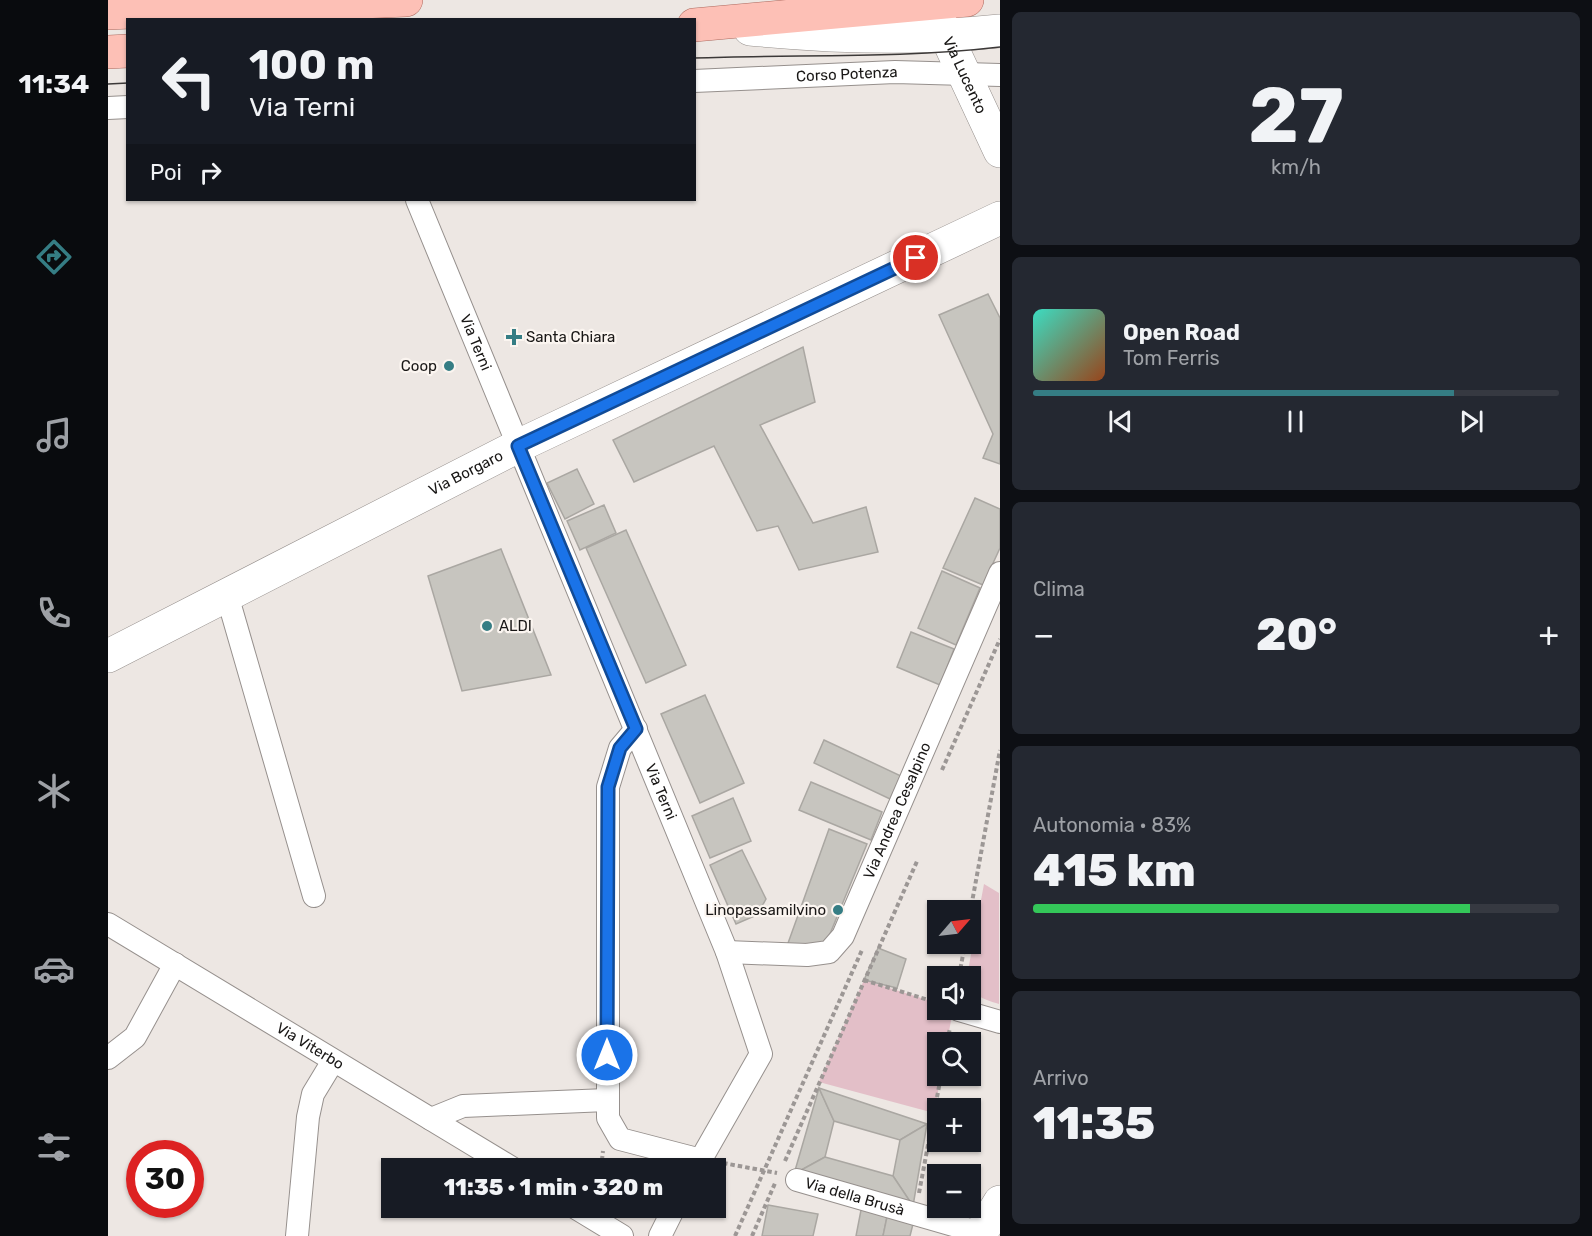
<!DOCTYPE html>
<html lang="it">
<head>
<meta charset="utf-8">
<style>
  body { margin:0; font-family:Rubik,sans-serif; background:#242831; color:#f1f3f6; height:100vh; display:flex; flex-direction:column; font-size:22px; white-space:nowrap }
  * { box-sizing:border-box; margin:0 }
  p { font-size:20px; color:#9ea1a6 }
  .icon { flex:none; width:33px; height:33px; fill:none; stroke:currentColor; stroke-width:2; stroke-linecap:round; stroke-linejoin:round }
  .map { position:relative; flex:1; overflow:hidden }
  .panel { display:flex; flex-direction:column; gap:12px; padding:12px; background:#0d0f14; width:592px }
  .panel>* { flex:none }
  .top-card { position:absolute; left:18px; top:18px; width:570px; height:183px; border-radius:0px; box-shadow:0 2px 4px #0004; background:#171b24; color:#f1f3f6; overflow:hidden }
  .needle { width:39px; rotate:62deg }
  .fabs { position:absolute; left:819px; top:900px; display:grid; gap:12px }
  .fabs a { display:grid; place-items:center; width:54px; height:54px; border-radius:0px; background:#171b24; box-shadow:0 2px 4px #0004; font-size:30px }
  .speed { position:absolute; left:18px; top:1140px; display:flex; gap:12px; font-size:30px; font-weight:700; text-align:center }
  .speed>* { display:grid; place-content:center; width:78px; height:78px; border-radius:50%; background:#171b24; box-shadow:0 2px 4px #0004; line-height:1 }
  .speed .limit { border:9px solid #d22; background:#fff; color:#111 }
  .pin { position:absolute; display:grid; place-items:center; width:51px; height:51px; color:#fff; margin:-26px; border:3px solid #fff; border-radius:50%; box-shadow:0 2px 6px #0007 }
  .me { position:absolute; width:66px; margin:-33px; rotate:0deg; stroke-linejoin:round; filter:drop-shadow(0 0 4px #0008) }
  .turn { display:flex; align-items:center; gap:21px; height:126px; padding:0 24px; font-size:27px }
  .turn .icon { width:78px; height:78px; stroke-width:2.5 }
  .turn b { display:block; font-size:42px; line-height:51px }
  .then { display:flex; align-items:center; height:57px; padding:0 24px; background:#0003; gap:12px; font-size:22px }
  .big { font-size:45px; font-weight:800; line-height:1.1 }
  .panel .widget { flex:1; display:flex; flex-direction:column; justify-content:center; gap:9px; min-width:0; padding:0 21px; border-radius:9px; background:#242831 }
  .panel .dial { align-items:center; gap:0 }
  .dial b { font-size:78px; line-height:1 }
  .song { display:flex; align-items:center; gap:18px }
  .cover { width:72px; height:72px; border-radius:9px; background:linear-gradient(135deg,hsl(170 70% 55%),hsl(20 70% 35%)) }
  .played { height:6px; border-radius:3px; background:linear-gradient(90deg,#357d84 80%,#363941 80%) }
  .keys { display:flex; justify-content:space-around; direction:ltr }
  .heat { display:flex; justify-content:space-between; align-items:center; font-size:33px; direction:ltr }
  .charge { height:9px; border-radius:4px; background:linear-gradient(90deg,#34c759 83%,#363941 0) }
  .trip { position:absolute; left:273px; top:1158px; width:345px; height:60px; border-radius:0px; background:#171b24; box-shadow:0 2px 4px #0004; font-weight:800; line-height:60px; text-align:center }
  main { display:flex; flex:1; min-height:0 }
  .menu { display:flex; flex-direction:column; width:108px; justify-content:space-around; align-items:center; background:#090b0e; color:#9ea1a6 }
  .menu .icon { width:42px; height:42px }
  .menu .selected { color:#357d84 }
  .menu b { font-size:27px; color:#f1f3f6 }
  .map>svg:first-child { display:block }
</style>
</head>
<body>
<main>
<nav class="menu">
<b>11:34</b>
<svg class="icon selected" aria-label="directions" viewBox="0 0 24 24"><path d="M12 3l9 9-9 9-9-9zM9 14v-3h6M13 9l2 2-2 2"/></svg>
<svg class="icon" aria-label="music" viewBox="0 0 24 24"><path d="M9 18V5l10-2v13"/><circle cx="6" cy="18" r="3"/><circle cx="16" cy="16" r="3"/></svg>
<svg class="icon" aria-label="phone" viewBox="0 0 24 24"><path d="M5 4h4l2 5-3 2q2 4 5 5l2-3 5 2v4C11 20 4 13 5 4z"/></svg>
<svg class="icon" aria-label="climate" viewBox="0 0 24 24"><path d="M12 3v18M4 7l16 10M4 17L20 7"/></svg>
<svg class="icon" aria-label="car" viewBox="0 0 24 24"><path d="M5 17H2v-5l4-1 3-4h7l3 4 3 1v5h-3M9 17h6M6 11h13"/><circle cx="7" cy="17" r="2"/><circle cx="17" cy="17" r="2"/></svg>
<svg class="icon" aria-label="filters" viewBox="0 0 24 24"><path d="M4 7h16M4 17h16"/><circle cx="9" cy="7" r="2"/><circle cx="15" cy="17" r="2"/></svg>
</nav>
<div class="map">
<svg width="892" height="1236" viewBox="0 0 892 1236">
  <rect width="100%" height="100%" fill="#ede7e3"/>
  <g fill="#e3bfc8">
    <path d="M876 884 891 893V1004C875 999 862 996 862 976H859Z"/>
    <polygon points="756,980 829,1003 830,1010 845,1010 839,1042 830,1042 830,1076 833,1076 826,1113 711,1082"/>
  </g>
  <g fill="#c7c5bf" stroke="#aaa7a2" stroke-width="1.5">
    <polygon points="880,294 892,318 892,464 875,458 885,434 831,315"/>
    <polygon points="695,347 707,402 652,425 705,523 758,507 770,552 691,570 670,526 649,531 606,446 526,482 505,440"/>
    <polygon points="469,469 486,504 457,519 439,483"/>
    <polygon points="867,498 892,509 892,548 875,585 835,568"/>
    <polygon points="496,505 508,533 472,550 459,521"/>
    <polygon points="518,530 578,665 538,683 478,548"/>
    <polygon points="393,549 443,675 354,691 320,576"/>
    <polygon points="834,571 872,588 848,645 810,628"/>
    <polygon points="803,632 846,649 832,685 789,667"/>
    <polygon points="597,695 636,783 592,803 553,714"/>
    <polygon points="716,740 793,776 782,799 706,763"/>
    <polygon points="703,782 774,812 763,840 691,810"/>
    <polygon points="625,798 643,841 602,858 584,816"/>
    <polygon points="721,829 759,844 717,946 679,946"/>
    <polygon points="634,850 658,899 649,915 628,924 602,865"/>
    <polygon points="770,948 798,959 789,988 756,980"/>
    <polygon points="711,1088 726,1121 717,1157 686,1174"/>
    <polygon points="711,1088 819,1124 792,1140 726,1121"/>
    <polygon points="819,1124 805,1206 785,1176 792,1140"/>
    <polygon points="717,1157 785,1176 805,1206 686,1174"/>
    <polygon points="501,1161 514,1163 514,1168 501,1168"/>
    <polygon points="660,1205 710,1214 705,1236 654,1236"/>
    <polygon points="754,1205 780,1212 775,1236 748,1236"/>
    <polygon points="780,1212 806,1220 802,1236 775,1236"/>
  </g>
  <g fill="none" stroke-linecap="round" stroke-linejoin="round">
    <defs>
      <g id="street">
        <path id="s1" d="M586 81 787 72 892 75"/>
        <polyline points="0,108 20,107"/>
        <path id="s2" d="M309 200 619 952 653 1054 588 1168"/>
        <polyline points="119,595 206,896"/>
        <polyline points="528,729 512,748 500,787 500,1118 512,1139 593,1160"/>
        <path id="s3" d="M0 924 404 1168"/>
        <path id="s4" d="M619 952 699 955 721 952 735 936 892 573"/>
        <polyline points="851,1010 892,1022"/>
        <polyline points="0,1058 27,1037 67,964"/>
        <polyline points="323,1119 355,1106 499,1100"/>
        <path id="s5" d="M689 1180 873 1233"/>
        <polyline points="468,1208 514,1236"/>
        <polyline points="189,1236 200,1117 205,1094 225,1061"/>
        <polyline points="552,1236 566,1208"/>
      </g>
      <g id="secondary">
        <path id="s6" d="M830 18 892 151"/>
        <path d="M642 29C725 37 808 40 892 31"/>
        <path id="s7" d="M0 656 410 446 892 218"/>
        <polyline points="871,1236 892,1202"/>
      </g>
      <g id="primary">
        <polyline points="0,13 298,0"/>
        <polyline points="586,25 859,0"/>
        <polyline points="0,52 20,51"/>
      </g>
    </defs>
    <use href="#street" stroke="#96908d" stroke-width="24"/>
    <use href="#secondary" stroke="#96908d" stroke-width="34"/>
    <use href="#primary" stroke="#ad6a5f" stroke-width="34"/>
    <g stroke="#9c9795" stroke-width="4" stroke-dasharray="4.5 3" stroke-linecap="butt">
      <polyline points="834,770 892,639"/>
      <polyline points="862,913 892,750"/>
      <polyline points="851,976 857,944"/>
      <polyline points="756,980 830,1003"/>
      <polyline points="839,1042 842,1028"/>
      <polyline points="677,1161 810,859"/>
      <polyline points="615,1163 669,1173"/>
      <polyline points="493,1168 495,1151"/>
      <polyline points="811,1193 833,1076"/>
      <polyline points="627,1236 754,950"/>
      <polyline points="644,1236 668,1181"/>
    </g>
    <use href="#street" stroke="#fff" stroke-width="22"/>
    <use href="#secondary" stroke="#fff" stroke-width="33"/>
    <use href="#primary" stroke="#fdc0b6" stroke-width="33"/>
    <g stroke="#3c3938" stroke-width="1.5">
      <path d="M586 58C688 54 790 59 892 47"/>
      <polyline points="0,84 20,83"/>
    </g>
  </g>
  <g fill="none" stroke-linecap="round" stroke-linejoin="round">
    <defs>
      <polyline id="route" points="499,1055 500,787 512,748 528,729 410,446 808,258"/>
    </defs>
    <use href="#route" stroke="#114b97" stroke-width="15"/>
    <use href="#route" stroke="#1a73e8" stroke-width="10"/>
  </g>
  <g fill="#357d84" stroke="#fbf5f0" stroke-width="2">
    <path d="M403 328h6v6h6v6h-6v6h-6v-6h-6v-6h6z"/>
    <circle cx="341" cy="366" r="6"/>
    <circle cx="379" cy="626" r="6"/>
    <circle cx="730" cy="910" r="6"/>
  </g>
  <g text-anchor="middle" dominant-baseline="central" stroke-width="4.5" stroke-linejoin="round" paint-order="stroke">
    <g font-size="15" fill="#191716" stroke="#fbf5f0">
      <text stroke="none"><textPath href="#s1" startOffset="153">Corso Potenza</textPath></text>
      <text stroke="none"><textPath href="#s6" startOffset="63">Via Lucento</textPath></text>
      <text stroke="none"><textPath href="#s2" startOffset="154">Via Terni</textPath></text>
      <text stroke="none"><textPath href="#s7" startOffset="402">Via Borgaro</textPath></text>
      <text stroke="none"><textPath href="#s2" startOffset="640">Via Terni</textPath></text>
      <text stroke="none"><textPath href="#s4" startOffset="260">Via Andrea Cesalpino</textPath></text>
      <text stroke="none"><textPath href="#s3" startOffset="236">Via Viterbo</textPath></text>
      <text stroke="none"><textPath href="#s5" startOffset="60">Via della Brusà</textPath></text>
    </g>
    <g font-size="15" fill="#191716" stroke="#fbf5f0" text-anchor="start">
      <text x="418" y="337">Santa Chiara</text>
      <text x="329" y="366" text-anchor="end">Coop</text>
      <text x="391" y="626">ALDI</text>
      <text x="718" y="910" text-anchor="end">Linopassamilvino</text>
    </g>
  </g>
</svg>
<div class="fabs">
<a><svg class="needle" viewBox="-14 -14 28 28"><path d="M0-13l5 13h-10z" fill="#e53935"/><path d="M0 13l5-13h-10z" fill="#9ea1a6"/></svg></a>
<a><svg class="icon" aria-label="sound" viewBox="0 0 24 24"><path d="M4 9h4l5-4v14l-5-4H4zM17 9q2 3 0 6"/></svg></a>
<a><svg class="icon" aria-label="search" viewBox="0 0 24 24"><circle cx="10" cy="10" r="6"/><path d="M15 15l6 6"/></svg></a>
<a>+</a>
<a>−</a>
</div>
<div class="speed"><div class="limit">30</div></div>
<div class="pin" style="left:808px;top:258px;background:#d93025"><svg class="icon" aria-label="arrive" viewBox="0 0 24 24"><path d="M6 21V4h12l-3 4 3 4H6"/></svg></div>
<svg class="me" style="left:499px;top:1055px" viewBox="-20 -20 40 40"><circle r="17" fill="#1a73e8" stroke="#fff" stroke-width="3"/><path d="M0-11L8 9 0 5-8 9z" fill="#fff"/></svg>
<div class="trip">11:35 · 1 min · 320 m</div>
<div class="top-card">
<div class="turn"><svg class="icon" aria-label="left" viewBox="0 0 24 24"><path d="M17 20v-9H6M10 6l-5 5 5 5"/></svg><div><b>100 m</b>Via Terni</div></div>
<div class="then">Poi<svg class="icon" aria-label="right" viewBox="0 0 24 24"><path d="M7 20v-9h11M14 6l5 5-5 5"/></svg></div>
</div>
</div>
<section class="panel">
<div class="widget dial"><b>27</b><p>km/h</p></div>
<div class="widget">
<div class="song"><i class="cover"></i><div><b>Open Road</b><p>Tom Ferris</p></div></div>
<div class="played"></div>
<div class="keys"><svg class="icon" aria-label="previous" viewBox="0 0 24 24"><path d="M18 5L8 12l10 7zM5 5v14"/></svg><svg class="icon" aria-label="pause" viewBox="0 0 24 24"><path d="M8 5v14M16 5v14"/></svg><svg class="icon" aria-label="next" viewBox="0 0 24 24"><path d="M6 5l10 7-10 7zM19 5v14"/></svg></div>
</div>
<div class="widget"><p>Clima</p>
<div class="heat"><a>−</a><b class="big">20°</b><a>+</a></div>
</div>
<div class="widget"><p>Autonomia · 83%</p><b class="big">415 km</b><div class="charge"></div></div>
<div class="widget"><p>Arrivo</p><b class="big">11:35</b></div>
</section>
</main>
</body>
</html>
